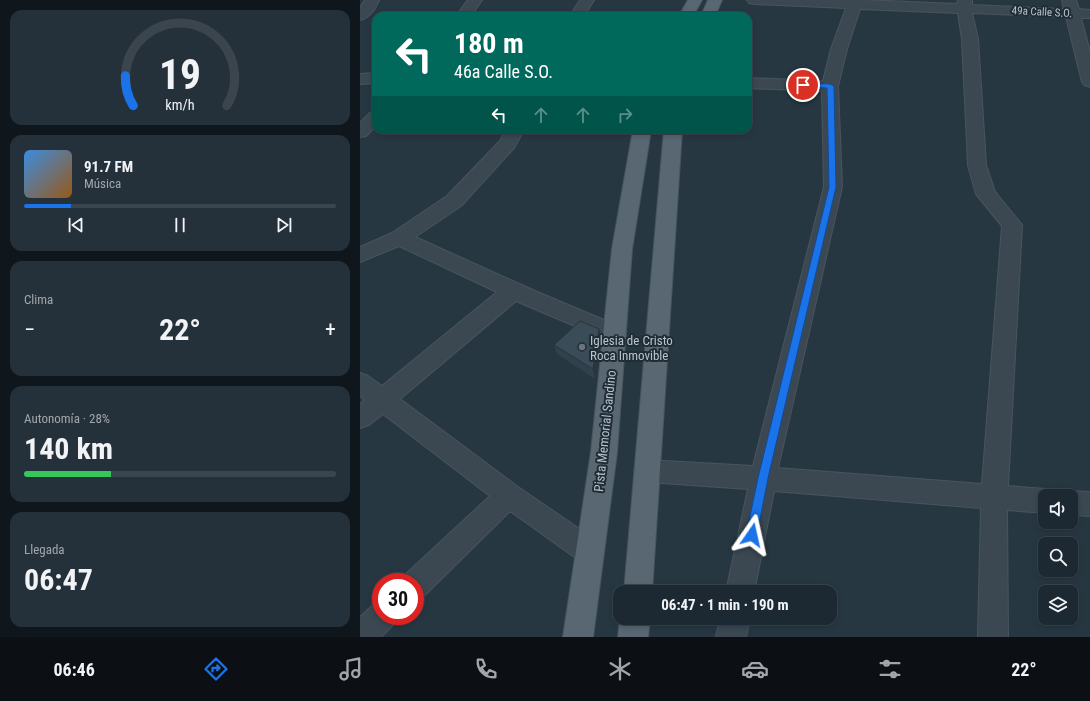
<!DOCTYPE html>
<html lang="es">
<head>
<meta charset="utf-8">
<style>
  body { margin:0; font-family:"Roboto Condensed",sans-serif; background:#25313a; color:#f1f3f6; height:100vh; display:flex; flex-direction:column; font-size:15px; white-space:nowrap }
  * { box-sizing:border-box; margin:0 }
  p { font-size:13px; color:#a0a6ac }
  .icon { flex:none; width:22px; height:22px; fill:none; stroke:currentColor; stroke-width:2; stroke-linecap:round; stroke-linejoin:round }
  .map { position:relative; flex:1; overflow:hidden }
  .drawer { display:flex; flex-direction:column; gap:10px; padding:10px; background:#10171c; width:360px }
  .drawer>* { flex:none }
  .guide { position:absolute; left:12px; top:12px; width:380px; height:122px; border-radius:12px; box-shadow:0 2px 6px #0003,0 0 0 1px #3b454d; background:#00695c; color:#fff; overflow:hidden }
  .fabs { position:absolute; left:678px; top:489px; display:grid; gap:8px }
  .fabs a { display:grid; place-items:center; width:40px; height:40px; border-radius:8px; background:#1d2932; box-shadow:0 2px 6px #0003,0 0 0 1px #3b454d; font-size:20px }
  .speed { position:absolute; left:12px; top:573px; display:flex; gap:8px; font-size:20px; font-weight:700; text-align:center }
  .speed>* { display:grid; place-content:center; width:52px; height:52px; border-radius:50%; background:#1d2932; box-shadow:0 2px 6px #0003,0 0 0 1px #3b454d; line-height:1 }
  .speed .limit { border:6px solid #d22; background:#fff; color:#111 }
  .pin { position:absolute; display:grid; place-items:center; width:34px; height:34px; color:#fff; margin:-17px; border:2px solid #fff; border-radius:50%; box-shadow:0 1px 4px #0007 }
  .me { position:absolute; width:44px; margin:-22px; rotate:11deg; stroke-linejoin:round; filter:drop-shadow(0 0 3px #0008) }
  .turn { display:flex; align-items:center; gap:14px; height:84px; padding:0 16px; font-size:18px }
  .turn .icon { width:52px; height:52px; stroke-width:2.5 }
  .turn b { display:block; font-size:28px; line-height:34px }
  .lanes { display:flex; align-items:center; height:38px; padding:0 16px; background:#0003; justify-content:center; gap:20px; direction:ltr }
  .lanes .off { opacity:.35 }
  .big { font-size:30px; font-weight:700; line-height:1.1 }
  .drawer .tile { flex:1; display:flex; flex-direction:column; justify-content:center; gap:6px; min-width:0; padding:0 14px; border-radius:12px; background:#25313a }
  .drawer .dial { align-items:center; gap:0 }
  .dial svg { height:104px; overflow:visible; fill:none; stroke:#3b454d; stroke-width:7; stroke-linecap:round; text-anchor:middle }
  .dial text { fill:#f1f3f6; stroke:none }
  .song { display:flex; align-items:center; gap:12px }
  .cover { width:48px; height:48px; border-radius:6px; background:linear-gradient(135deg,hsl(210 70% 55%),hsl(30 70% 35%)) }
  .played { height:4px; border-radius:2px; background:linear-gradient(90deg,#1a73e8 15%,#3b454d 15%) }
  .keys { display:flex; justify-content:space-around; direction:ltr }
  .heat { display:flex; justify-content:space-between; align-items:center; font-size:22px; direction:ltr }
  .charge { height:6px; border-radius:3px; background:linear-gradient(90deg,#34c759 28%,#3b454d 0) }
  .trip { position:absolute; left:253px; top:585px; width:224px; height:40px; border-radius:12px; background:#1d2932; box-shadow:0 2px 6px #0003,0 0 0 1px #3b454d; font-weight:700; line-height:40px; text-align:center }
  .tab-bar { display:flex; height:64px; justify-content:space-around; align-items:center; background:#0c1014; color:#a0a6ac }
  .tab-bar .icon { width:28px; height:28px }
  .tab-bar .active { color:#1a73e8 }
  .tab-bar b { font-size:18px; color:#f1f3f6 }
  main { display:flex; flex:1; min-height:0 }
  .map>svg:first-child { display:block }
</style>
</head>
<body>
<main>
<section class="drawer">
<div class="tile dial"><svg viewBox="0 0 100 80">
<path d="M14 69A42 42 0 1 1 86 69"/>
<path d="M14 69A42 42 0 0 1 8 46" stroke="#1a73e8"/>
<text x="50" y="56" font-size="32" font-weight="700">19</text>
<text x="50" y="72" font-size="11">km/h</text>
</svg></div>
<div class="tile">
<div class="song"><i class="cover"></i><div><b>91.7 FM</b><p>Música</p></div></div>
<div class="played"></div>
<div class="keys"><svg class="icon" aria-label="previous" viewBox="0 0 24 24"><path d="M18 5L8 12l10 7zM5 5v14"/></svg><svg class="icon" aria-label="pause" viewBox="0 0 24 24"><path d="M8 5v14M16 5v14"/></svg><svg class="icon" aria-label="next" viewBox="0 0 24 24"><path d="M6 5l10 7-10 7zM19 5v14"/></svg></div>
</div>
<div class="tile"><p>Clima</p>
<div class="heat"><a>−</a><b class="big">22°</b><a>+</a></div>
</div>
<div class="tile"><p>Autonomía · 28%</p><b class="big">140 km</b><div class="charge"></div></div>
<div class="tile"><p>Llegada</p><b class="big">06:47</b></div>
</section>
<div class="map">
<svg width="730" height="637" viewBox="0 0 730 637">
  <rect width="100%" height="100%" fill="#273742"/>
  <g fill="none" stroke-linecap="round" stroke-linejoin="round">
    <defs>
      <g id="minor">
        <path d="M5 0H19C15 9 10 18 0 20V8Z"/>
        <polygon points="108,0 122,0 111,16 96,16"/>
        <polygon points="220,0 234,0 224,16 210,16"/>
        <path d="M387 0H503L597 4 598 0H612V5L704 9 702 0H716L719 9 730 10V18H721L730 52V87L724 85 722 82 706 17 612 13 618 39 626 165 635 192 662 225 648 486 685 489 694 492 696 496H685V513L647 510 648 637H618L621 508 414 491 394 592H366L388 489 287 482 278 479 274 471 278 463 287 460 393 466 464 187 462 91 388 88V78L463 81 471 49 486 8 394 4 389 3ZM500 9 598 13 602 39 608 165 616 194 642 226 622 484 418 468 482 187 478 86 487 49Z"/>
        <polygon points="16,73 16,83 0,84 0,74"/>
        <polygon points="16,112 16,126 6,136 0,137 0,123 10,113"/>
        <polygon points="146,130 164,130 154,148 101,206 55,237 175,291 263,328 266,334 263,340 255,343 156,301 40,399 158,487 240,543 244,552 240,561 230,565 220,561 150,511 65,595 55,599 55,582 42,582 45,575 130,496 23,414 9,425 0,428 0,404 5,400 0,396 0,373 8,376 22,386 137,292 39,246 0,262 0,247 32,233 87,196 140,141"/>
        <polygon points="711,491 730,492 730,516 711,515 711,496 701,496"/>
        <polygon points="21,602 21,616 37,616 32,626 21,637 0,637 0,617 12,606"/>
        <polygon points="360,618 390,618 386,637 356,637"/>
      </g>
      <g id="major">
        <polygon points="328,0 342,0 333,16 319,16"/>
        <polygon points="348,0 362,0 355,16 341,16"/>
        <polygon points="273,130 291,130 272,249 257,452 233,637 203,637 231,452 252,249"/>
        <polygon points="304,130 322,130 292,592 264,592"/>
        <polygon points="260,618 290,618 288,637 258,637"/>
      </g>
    </defs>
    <use href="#minor" stroke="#48545e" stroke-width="2"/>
    <use href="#major" stroke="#48545e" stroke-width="2"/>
    <use href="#minor" fill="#3b4852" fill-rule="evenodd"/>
    <use href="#major" fill="#596772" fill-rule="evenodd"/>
  </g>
  <polygon fill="#31414c" points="239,329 241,339 235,379 197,354 194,345"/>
  <polygon fill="#28353e" points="239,329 241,339 235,379 233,369"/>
  <polygon fill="#394c58" stroke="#28353e" points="220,321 239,329 233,369 194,345"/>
  <polygon fill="#1a73e8" stroke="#114b97" points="443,83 470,84 474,86 476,187 408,478 397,535 396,539 392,540 388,539 386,535 398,478 469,187 467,88 441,87 440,85"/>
  <circle fill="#6b7280" stroke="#202d37" stroke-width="1.5" cx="222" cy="347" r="4"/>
  <g text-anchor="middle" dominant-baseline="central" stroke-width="4" stroke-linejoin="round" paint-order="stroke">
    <g font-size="11" fill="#b8c3cc" stroke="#202d37">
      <text transform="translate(682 12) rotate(3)">49a Calle S.O.</text>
    </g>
    <g font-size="13" fill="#b8c3cc" stroke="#202d37" text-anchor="start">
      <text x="230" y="340">Iglesia de Cristo<tspan x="230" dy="15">Roca Inmovible</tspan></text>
    </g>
    <g font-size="13" fill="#b8c3cc" stroke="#202d37">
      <text transform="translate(245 431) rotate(-84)">Pista Memorial Sandino</text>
    </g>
  </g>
</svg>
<div class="fabs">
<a><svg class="icon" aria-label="sound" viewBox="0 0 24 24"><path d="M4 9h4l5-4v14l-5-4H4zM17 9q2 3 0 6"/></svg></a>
<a><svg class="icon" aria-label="search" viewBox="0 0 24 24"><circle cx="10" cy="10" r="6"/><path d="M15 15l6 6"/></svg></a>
<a><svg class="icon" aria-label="layers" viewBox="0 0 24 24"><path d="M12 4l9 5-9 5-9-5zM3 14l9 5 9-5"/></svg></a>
</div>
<div class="speed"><div class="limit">30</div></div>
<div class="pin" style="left:443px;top:85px;background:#d93025"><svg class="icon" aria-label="arrive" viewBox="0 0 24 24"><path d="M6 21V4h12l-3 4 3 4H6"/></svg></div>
<svg class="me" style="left:392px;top:535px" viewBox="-20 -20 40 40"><path d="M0-17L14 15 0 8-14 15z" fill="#1a73e8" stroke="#fff" stroke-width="4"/></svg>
<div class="trip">06:47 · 1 min · 190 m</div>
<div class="guide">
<div class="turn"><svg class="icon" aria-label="left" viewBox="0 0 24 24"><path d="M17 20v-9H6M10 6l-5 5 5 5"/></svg><div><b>180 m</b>46a Calle S.O.</div></div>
<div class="lanes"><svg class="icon" aria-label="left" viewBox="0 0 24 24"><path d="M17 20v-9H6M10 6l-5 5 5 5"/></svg><svg class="icon off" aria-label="ahead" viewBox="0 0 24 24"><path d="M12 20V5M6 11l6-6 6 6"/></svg><svg class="icon off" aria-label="ahead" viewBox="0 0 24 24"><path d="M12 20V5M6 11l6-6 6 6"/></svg><svg class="icon off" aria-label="right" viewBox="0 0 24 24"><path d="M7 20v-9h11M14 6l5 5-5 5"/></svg></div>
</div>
</div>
</main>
<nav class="tab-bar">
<b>06:46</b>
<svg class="icon active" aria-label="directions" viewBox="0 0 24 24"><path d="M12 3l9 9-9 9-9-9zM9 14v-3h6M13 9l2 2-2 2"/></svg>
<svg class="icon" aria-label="music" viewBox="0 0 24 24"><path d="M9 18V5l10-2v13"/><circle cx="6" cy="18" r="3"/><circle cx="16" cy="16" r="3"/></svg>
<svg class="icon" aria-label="phone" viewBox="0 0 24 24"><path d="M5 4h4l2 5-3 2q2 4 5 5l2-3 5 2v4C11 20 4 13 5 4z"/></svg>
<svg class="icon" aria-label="climate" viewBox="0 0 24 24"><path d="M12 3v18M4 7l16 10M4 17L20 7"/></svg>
<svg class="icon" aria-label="car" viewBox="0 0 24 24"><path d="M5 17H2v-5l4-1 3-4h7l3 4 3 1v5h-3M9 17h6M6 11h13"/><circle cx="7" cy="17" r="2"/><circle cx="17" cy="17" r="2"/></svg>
<svg class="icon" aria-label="filters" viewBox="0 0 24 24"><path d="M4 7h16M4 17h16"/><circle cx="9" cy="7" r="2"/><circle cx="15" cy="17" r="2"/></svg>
<b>22°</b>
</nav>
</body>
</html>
